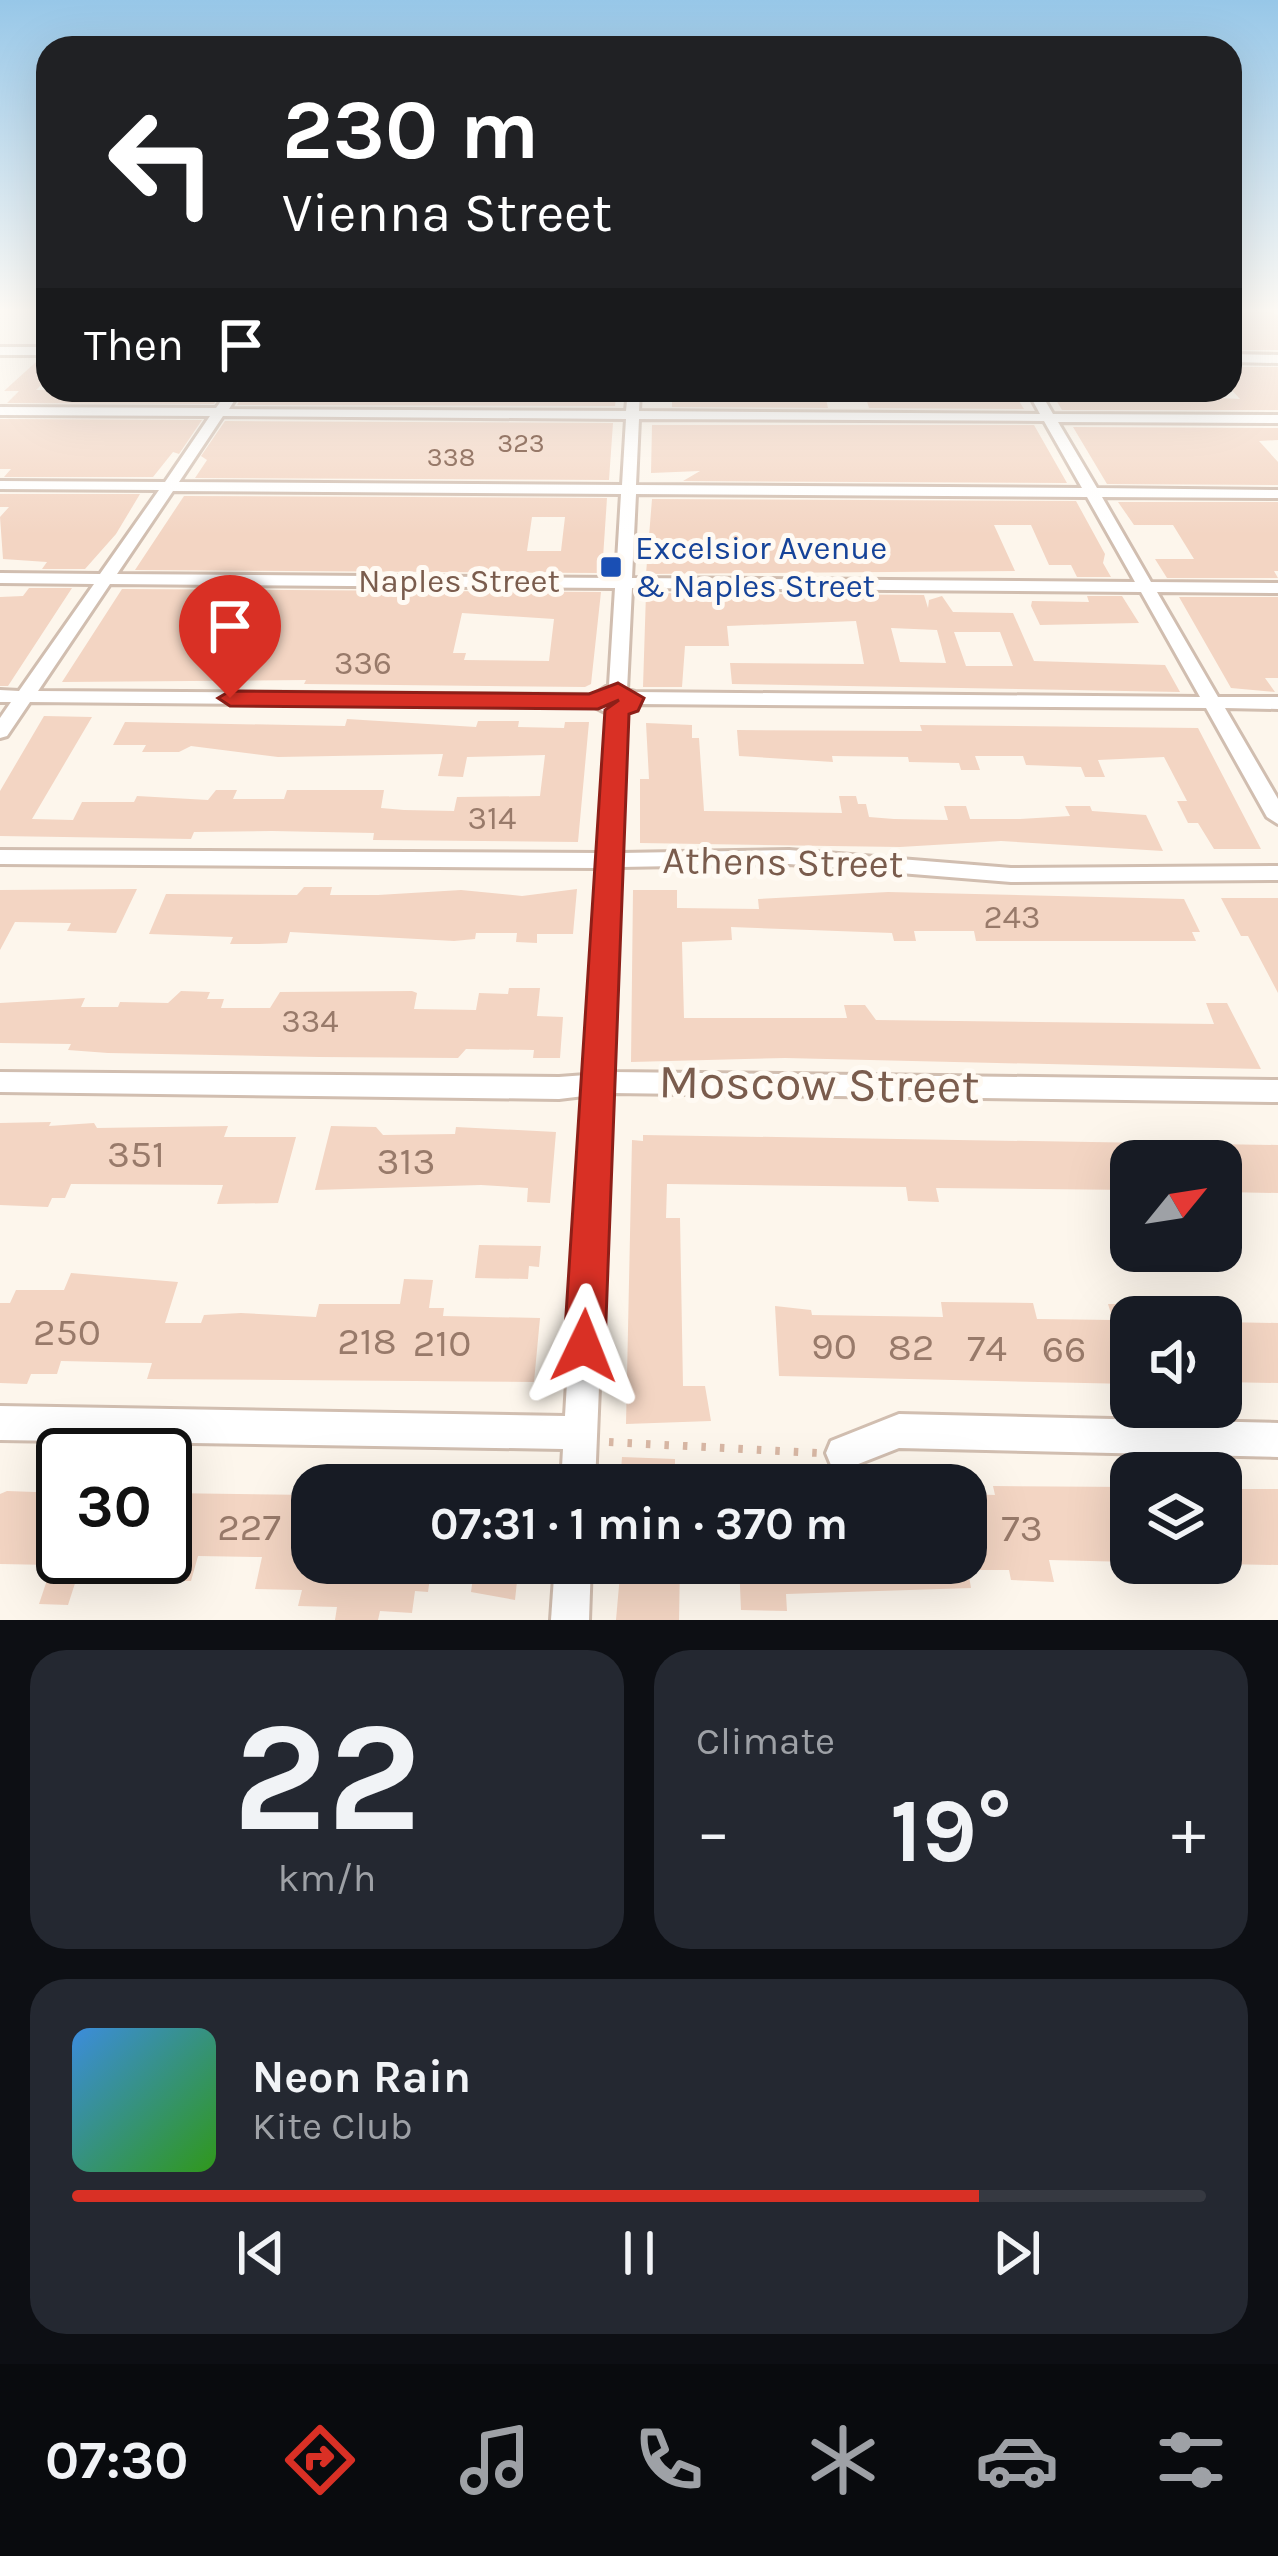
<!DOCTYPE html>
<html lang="en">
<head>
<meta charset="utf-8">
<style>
  body { margin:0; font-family:Karla,sans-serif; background:#242831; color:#f1f3f6; height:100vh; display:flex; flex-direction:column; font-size:45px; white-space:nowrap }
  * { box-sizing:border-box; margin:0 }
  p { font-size:39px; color:#9ea1a6 }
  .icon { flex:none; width:66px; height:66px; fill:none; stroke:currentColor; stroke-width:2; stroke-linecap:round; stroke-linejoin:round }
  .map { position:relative; height:1620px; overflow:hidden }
  .details { display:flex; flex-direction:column; gap:30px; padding:30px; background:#0d0f14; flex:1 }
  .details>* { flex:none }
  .banner { position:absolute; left:36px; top:36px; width:1206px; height:366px; border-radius:36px; box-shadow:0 12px 48px #0002; background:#202124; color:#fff; overflow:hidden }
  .needle { width:78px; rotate:60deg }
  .buttons { position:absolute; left:1110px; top:1140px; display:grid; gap:24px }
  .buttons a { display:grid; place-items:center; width:132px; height:132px; border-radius:24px; background:#171b24; box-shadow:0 12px 48px #0002; font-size:60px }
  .speed { position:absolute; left:36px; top:1428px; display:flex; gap:24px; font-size:60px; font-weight:700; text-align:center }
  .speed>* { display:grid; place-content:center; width:156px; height:156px; border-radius:50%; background:#171b24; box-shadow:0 12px 48px #0002; line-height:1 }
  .speed .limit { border:6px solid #111; border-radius:18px; background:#fff; color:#111 }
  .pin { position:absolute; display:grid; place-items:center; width:102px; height:102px; color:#fff; margin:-123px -51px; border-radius:50% 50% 50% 0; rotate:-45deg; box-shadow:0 0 12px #0007 }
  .pin .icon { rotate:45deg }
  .me { position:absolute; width:132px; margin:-66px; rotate:2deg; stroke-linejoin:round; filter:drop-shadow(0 0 9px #0008) }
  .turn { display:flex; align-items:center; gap:42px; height:252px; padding:0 48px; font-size:54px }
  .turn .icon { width:156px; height:156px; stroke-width:2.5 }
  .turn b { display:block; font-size:84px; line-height:102px }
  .then { display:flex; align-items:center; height:114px; padding:0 48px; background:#0003; gap:24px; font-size:45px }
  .big { font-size:90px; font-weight:700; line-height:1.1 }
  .details .card { flex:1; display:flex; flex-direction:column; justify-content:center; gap:18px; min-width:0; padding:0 42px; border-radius:36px; background:#242831 }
  .details .dial { align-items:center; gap:0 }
  .dial b { font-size:156px; line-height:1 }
  .song { display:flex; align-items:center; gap:36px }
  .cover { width:144px; height:144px; border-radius:18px; background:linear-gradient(135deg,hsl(210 70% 55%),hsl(110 70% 35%)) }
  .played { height:12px; border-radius:6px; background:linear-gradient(90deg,#d93025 80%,#363941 80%) }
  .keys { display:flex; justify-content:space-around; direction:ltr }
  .heat { display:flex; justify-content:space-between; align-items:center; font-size:66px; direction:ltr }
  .details .tiles { flex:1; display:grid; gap:30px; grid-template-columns:1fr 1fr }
  .card:last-child { grid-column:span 2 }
  .trip { position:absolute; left:291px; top:1464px; width:696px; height:120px; border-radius:36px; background:#171b24; box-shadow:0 12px 48px #0002; font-weight:700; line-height:120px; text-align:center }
  .dock { display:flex; height:192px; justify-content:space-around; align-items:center; background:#090b0e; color:#9ea1a6 }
  .dock .icon { width:84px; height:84px }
  .dock .selected { color:#d93025 }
  .dock b { font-size:54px; color:#f1f3f6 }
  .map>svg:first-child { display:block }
</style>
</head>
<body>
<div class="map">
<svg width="1278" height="1620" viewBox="0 0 1278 1620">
  <rect width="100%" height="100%" fill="#fdf6ec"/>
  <g fill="#f3d5c3" fill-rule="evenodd">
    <polygon points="1248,308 1278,314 1278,350 1230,350 1230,315 1250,312"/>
    <polygon points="36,362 48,362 48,378 36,390 223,390 214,404 7,403 19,391 4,391"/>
    <polygon points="1230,367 1278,367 1278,410 1062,410 1050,390 1240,399 1230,388"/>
    <polygon points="245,390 611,390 616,398 615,406 237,405"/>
    <polygon points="824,390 828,408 672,407 672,392"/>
    <polygon points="984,390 1012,390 1024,409 869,408 865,395"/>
    <polygon points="0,419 202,420 179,454 173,452 153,477 4,477 11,469 0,469"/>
    <polygon points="225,421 613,423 609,480 195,478 207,460 201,456"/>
    <polygon points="652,425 1034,425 1067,483 683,481 700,471 651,473"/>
    <polygon points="1073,427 1278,428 1278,440 1259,441 1278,462 1278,485 1107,484"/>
    <polygon points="0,494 140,494 116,534 85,569 42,569 47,562 3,559 0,517 9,507 0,507"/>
    <path d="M184 496 607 498 602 573 135 570ZM532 517H565L561 551H527Z"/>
    <polygon points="652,499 1076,501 1105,554 1103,563 1111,577 1077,577 1071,565 1049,565 1031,525 994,525 1015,571 646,574"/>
    <polygon points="1118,502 1278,502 1278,571 1274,571 1278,578 1167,578 1155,559 1194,559 1173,525 1134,525"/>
    <polygon points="29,588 72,588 8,686 0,686 0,597 23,596"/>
    <path d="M122 589 601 592 591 684 585 687 304 684 306 680 62 682ZM462 613 554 619 549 661 464 660 466 653H453Z"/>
    <path d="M646 593 924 595 928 608 929 600 942 596 953 612 1013 613 1034 661 1165 665 1180 692 732 684 730 663 864 664 856 621 727 626 729 646H685L682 687H643ZM891 628 937 630 946 663 900 662ZM954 632H1000L1013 666H966Z"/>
    <polygon points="1087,596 1122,596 1139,623 1040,625 1031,606 1032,601 1089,602"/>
    <polygon points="1179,597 1278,597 1278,678 1265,678 1275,692 1231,688"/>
    <polygon points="44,716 92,717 32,819 73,820 82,802 134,802 137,796 208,800 216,790 237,790 233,799 284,799 287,790 384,790 381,808 404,810 454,811 457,797 540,796 545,755 467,757 463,777 438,776 443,754 278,757 191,746 179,752 142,752 146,745 113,745 125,722 345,726 347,719 476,727 478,721 519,721 518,727 564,728 565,722 589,722 578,842 373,840 374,833 272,831 194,832 191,839 0,836 0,791"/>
    <polygon points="646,723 692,725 692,738 699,738 704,811 842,813 839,796 856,796 858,804 866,804 869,817 894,819 948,820 944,806 966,806 970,819 1020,819 1070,816 1065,806 1090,806 1092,811 1146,815 1163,851 1001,841 900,847 640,843 640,779 649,779"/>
    <polygon points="920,725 1198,728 1261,849 1214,849 1198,823 1188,823 1177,801 1187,801 1164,757 1098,760 1105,777 1085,777 1081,767 1026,765 1023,756 975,756 980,770 961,770 959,763 909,762 908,757 832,756 833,762 739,756 737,730 922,731"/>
    <polygon points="304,887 332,887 330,895 378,895 461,890 522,896 577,889 573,934 537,934 537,943 516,942 517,933 476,933 475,939 454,941 290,932 287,943 259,944 230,944 233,937 149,934 166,894 297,895"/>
    <polygon points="137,889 116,933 67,931 71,923 15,922 0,950 0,890"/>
    <polygon points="633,890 677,890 677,908 759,909 758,899 888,892 1184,899 1200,932 1192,932 1196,941 976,941 974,931 914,931 916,941 894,941 892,933 731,927 732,940 682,942 684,1018 847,1018 844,1005 865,1005 876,1020 1214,1024 1206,1003 1227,1003 1261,1069 785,1058 631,1062"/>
    <polygon points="1221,898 1278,898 1278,993 1248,936 1241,936"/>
    <polygon points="509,988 540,988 537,1016 563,1017 560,1058 533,1058 534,1050 466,1049 458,1058 319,1057 108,1053 68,1050 71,1044 0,1043 0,1003 85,998 81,1007 118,1007 120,1002 168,1003 181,991 210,992 207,999 224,999 221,1008 270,1008 280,992 412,991 417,993 414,1009 476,1010 479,993 508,994"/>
    <polygon points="51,1122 49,1126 94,1123 97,1128 228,1126 224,1137 296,1137 278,1203 217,1204 223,1185 71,1184 65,1198 52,1198 48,1207 0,1205 0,1123"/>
    <polygon points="331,1126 376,1127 383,1135 455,1134 456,1127 556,1132 550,1203 527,1202 528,1188 481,1185 315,1190"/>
    <polygon points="643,1135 1278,1145 1278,1193 1221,1192 1221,1161 1131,1161 1131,1190 936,1188 939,1202 908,1201 906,1187 667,1184 666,1218 680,1218 683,1386 705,1386 711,1421 626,1424 632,1140 643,1141"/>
    <polygon points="479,1245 541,1246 539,1267 529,1266 528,1279 475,1278"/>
    <polygon points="71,1273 178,1282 165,1323 201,1323 204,1315 241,1313 316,1317 319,1304 400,1304 404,1279 433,1280 429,1308 444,1308 443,1316 540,1318 534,1382 147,1379 152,1363 61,1361 57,1374 31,1374 27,1384 0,1383 0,1303 10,1303 16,1290 64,1290"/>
    <polygon points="941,1302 1033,1303 1037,1319 1113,1320 1108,1304 1131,1304 1131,1384 779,1376 775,1306 811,1310 812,1315 943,1317"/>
    <polygon points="1221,1322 1278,1323 1278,1383 1221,1382"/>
    <polygon points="622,1457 675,1459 675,1485 620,1485"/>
    <polygon points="993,1486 1131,1487 1131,1562 1049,1560 1054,1582 1011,1580 1009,1570 968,1570 971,1588 786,1594 787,1611 741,1610 739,1563 966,1563 966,1494 995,1495"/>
    <polygon points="1221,1489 1278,1489 1278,1565 1221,1564"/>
    <polygon points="7,1491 63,1493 63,1557 111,1557 106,1575 78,1574 68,1605 39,1604 52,1565 0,1564 0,1494"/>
    <polygon points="165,1493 312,1495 312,1563 432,1563 428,1592 415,1591 412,1613 380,1611 378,1620 335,1620 337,1607 298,1606 302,1590 255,1589 262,1557 198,1556 191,1581 171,1581 178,1556 165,1556"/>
    <polygon points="475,1563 519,1563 515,1600 471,1592"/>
    <polygon points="621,1563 680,1563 679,1620 616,1620"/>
  </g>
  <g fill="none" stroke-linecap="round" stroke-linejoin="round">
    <defs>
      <g id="minor">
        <rect x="0" y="347" width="48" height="8"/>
        <polygon points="1230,354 1278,355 1278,363 1230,362"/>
        <path d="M229 390H241L229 409 626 411 628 390H640L639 411 1040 414 1027 390H1039L1053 414 1278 415V423L1058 422 1097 488 1278 490V498L1102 497 1151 582 1278 583V593L1157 592 1218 697H1278V709L1225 708 1278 799V824L1267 817 1206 708 637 704 626 712 621 853 789 850 1011 868 1278 866V880L1011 882 789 864 620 867 612 1072 1278 1080V1102L611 1093 595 1485H561L563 1449 0 1440V1406L565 1416 584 1096 559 1099 0 1092V1072L559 1077 586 1075 598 868 0 864V850L599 853 607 713 595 707 30 702 7 736 0 738V718L11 702H0V690L19 691 94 584 0 583V573L100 574 159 490 0 489V481L165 482 210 416 0 415V407L216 408ZM223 416 626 419 622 485 179 482ZM639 419 1044 421 1082 488 636 485ZM173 491 621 494 616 578 117 574ZM636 494 1087 497 1135 582 632 578ZM110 584 615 588 609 685 594 695 38 691ZM632 588 1141 592 1200 697 635 692 627 690Z"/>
        <polygon points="899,1414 1278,1423 1278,1457 899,1448 843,1470 831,1465 826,1453 831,1441"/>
        <polygon points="555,1563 591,1563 589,1620 551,1620"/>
      </g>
    </defs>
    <use href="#minor" stroke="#d1beb0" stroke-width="6"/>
    <polyline stroke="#d9b8a5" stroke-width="8" stroke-dasharray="4.5 14" stroke-linecap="butt" points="609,1442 819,1453"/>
    <use href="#minor" fill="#fff" fill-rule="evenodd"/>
  </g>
  <linearGradient id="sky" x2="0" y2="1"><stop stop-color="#97c7e8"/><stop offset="0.58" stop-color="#fefbf6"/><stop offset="1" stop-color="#fefbf6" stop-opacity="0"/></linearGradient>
  <rect width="1278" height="535" fill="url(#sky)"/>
  <polygon fill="#d93025" stroke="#8d1f18" stroke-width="3" points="618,683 644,698 638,711 629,714 605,1346 599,1360 584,1365 570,1360 564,1346 605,710 619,700 598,709 230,706 218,698 230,691 589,694"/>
  <rect fill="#1a4fb4" stroke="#fffaf3" stroke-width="4.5" x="599" y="555" width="24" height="24" rx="6"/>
  <g text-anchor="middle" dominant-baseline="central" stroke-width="10" stroke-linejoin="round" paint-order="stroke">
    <g font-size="27" fill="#987a6a">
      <text x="521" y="443">323</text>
      <text x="451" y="457">338</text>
    </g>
    <g font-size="33" fill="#164399" stroke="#fffaf3" text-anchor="start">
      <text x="635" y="548">Excelsior Avenue<tspan x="635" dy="38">&amp; Naples Street</tspan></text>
    </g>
    <g font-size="33" fill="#7a5c4d" stroke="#fffaf3">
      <text x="459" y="581">Naples Street</text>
    </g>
    <g font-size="33" fill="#987a6a">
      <text x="363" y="663">336</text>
      <text x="492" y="818">314</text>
      <text x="1012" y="917">243</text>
      <text x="310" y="1021">334</text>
    </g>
    <g font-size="39" fill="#7a5c4d" stroke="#fffaf3">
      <text transform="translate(783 862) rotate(1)">Athens Street</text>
    </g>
    <g font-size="39" fill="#987a6a">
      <text x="136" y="1154">351</text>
      <text x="406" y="1161">313</text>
      <text x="67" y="1332">250</text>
      <text x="367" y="1341">218</text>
      <text x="442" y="1343">210</text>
      <text x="834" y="1346">90</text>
      <text x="911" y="1347">82</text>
      <text x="987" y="1348">74</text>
      <text x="1064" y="1349">66</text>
      <text x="249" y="1527">227</text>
      <text x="1022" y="1528">73</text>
    </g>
    <g font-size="48" fill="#7a5c4d" stroke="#fffaf3">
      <text transform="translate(819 1084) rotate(1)">Moscow Street</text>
    </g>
  </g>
</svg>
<div class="buttons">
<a><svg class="needle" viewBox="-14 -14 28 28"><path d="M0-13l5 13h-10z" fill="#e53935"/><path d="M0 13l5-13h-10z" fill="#9ea1a6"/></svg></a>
<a><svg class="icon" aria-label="sound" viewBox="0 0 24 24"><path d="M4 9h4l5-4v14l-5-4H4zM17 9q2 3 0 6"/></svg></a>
<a><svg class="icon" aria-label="layers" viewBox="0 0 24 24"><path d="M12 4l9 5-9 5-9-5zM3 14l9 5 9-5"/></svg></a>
</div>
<div class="speed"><div class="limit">30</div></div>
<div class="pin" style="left:230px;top:698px;background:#d93025"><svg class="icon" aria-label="arrive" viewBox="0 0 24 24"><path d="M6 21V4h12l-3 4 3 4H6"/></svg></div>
<svg class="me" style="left:584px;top:1346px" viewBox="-20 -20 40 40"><path d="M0-17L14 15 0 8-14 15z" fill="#d93025" stroke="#fff" stroke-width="4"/></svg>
<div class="trip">07:31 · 1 min · 370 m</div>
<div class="banner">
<div class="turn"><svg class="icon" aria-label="left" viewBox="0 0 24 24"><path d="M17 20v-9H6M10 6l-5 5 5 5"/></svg><div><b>230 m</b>Vienna Street</div></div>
<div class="then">Then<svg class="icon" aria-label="arrive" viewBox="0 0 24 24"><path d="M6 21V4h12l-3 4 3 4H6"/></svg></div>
</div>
</div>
<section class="details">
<div class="tiles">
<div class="card dial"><b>22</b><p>km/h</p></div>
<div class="card"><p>Climate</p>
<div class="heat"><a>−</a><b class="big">19°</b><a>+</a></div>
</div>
<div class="card">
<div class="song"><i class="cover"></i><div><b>Neon Rain</b><p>Kite Club</p></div></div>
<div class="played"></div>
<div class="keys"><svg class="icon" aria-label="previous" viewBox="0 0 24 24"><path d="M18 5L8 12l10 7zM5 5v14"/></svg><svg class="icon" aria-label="pause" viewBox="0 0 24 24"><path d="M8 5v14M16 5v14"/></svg><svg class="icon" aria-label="next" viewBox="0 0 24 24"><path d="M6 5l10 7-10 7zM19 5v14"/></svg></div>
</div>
</div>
</section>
<nav class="dock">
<b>07:30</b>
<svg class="icon selected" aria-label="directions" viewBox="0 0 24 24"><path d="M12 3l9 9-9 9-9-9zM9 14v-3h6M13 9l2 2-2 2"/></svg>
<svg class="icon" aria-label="music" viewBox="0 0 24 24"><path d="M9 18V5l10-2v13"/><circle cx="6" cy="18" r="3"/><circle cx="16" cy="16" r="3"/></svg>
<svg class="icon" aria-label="phone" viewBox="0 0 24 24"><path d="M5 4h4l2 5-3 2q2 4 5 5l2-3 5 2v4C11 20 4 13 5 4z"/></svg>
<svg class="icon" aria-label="climate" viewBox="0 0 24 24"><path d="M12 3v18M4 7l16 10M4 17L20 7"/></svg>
<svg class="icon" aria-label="car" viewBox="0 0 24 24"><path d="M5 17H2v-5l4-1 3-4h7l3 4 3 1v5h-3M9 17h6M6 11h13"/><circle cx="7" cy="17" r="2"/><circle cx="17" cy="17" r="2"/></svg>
<svg class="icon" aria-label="filters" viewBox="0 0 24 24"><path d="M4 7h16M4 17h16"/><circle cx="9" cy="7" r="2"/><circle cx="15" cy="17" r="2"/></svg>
</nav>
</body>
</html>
